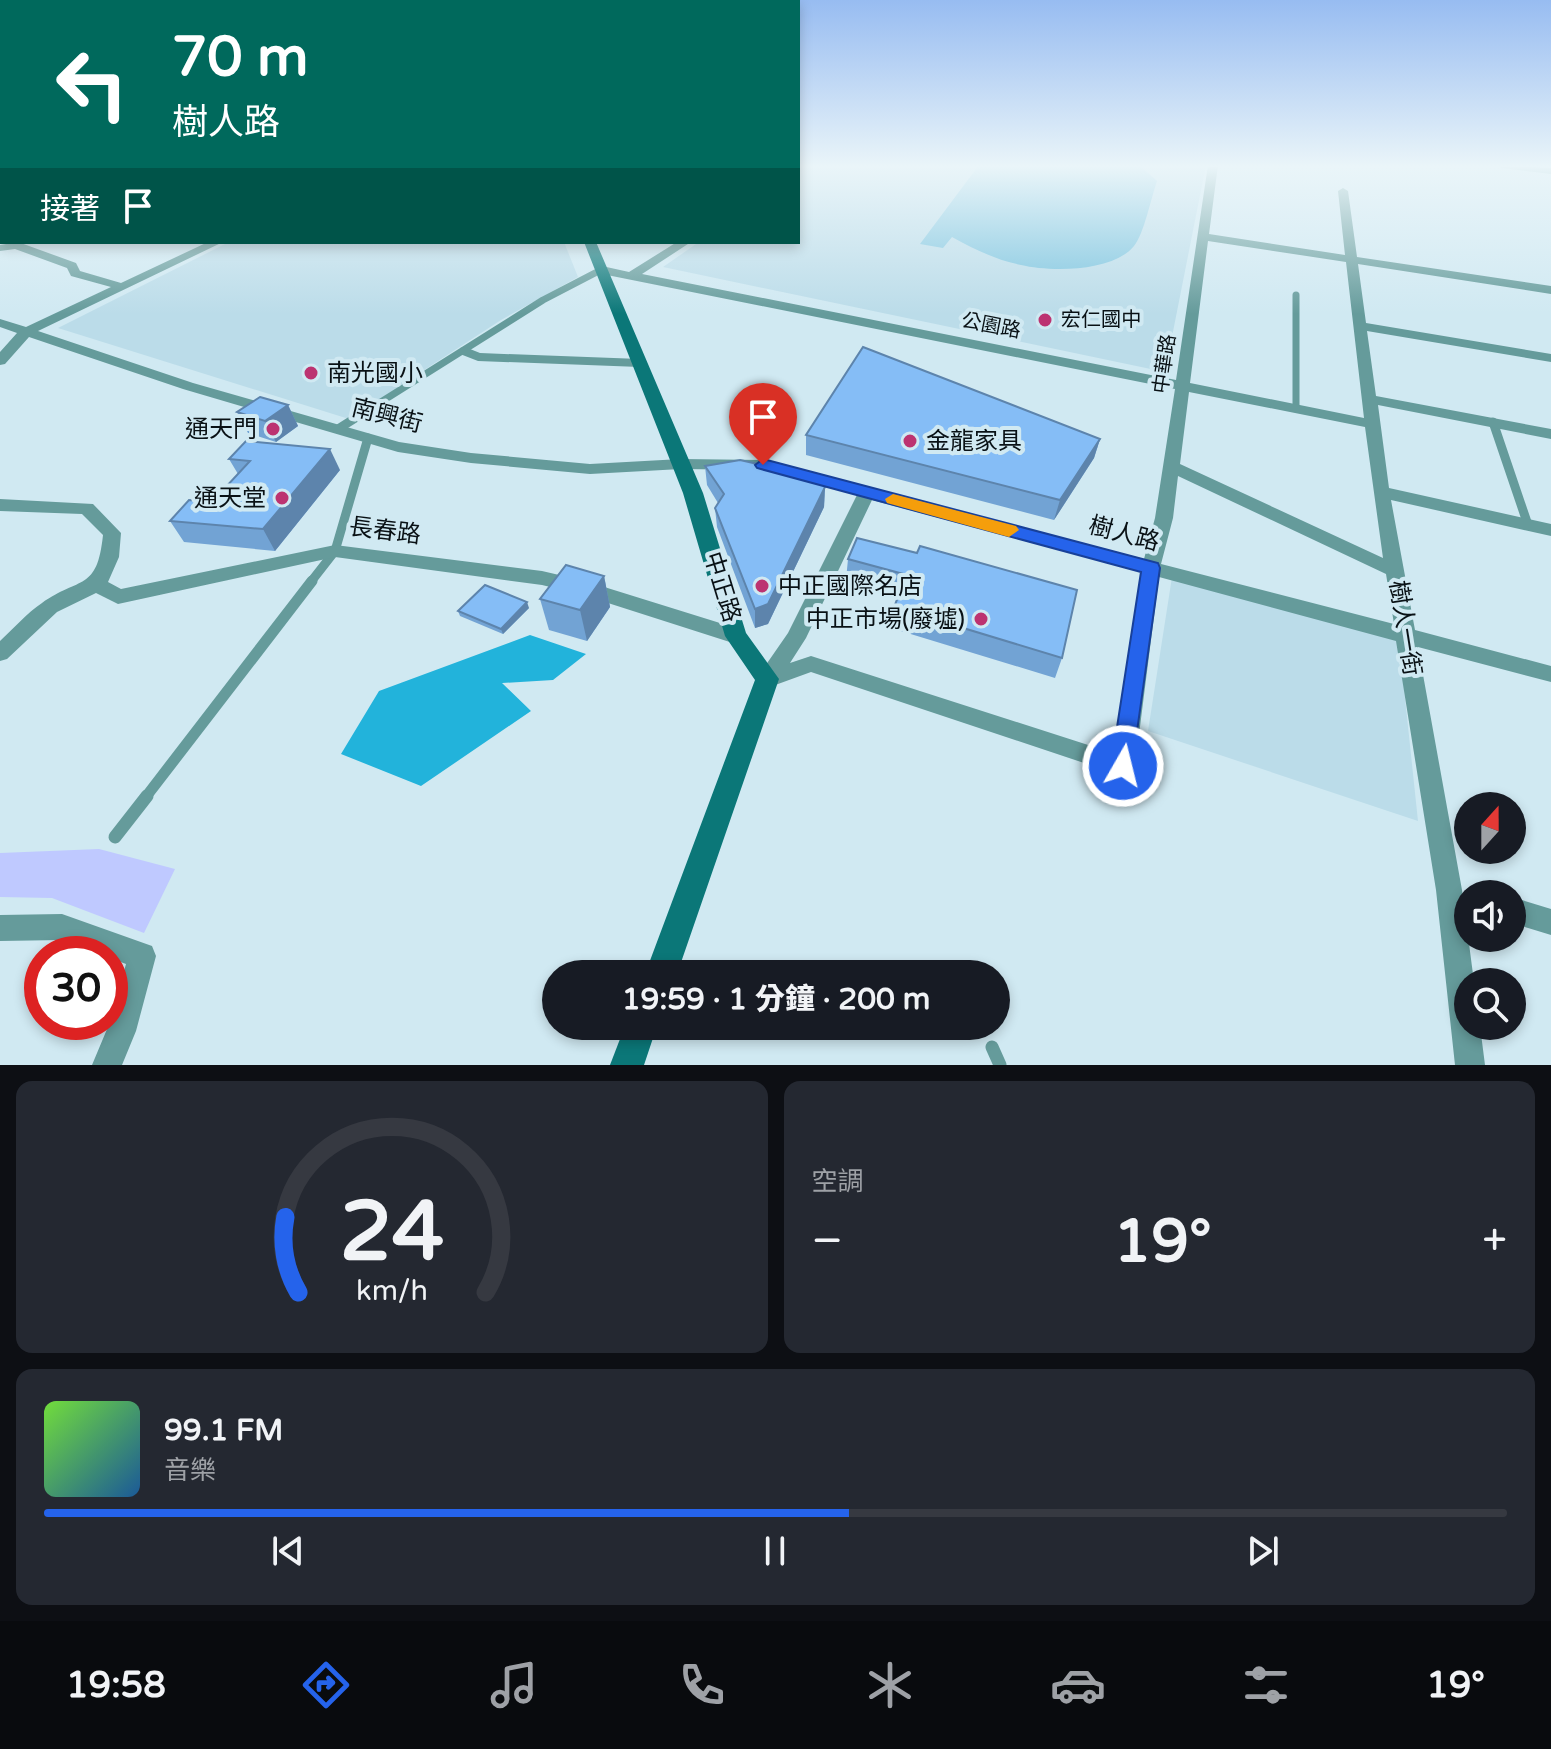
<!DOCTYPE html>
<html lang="zh-TW">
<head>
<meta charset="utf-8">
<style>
  body { margin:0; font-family:"Varela Round","Noto Sans TC",sans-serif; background:#242831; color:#f1f3f6; height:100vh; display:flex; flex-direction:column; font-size:30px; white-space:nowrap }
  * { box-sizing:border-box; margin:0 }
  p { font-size:26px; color:#9ea1a6 }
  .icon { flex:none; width:44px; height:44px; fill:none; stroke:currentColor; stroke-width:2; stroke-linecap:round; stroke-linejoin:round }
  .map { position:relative; height:1065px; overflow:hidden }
  .sheet { display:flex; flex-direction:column; gap:16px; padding:16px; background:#0d0f14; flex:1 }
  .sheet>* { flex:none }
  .hud { position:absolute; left:0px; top:0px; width:800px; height:244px; box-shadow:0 4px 12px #0003; background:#00695c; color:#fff; overflow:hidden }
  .needle { width:52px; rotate:21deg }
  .tools { position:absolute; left:1454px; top:792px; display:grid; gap:16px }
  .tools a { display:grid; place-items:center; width:72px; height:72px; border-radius:50%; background:#171b24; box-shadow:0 4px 12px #0003; font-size:40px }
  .speed { position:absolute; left:24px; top:936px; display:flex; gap:16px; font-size:40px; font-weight:700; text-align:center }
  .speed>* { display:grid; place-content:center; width:104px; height:104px; border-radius:50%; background:#171b24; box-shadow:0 4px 12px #0003; line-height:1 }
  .speed .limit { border:12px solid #d22; background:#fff; color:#111 }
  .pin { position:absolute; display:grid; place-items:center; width:68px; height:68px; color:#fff; margin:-82px -34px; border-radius:50% 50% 50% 0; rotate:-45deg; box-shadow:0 0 8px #0007 }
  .pin .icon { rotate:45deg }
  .me { position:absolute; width:88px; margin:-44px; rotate:8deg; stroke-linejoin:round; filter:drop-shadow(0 0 6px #0008) }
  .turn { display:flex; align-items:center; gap:28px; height:168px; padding:0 40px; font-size:36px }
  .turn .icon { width:104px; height:104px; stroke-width:2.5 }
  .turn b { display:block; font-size:56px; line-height:68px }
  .then { display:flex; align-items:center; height:76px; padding:0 40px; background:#0003; gap:16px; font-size:30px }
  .big { font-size:60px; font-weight:800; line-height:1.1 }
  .sheet .tile { flex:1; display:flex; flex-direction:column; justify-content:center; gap:12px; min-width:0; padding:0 28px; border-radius:16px; background:#242831 }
  .sheet .dial { align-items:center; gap:0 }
  .dial svg { height:208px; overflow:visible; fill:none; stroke:#363941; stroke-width:7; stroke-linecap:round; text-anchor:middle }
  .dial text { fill:#f1f3f6; stroke:none }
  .song { display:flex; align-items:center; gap:24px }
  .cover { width:96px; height:96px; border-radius:12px; background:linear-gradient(135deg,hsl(100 70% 55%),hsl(210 70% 35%)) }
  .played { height:8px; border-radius:4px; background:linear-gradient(90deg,#2563eb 55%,#363941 55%) }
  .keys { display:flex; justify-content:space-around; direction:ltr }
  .heat { display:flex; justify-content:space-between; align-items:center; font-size:44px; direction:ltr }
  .sheet .tiles { flex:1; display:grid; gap:16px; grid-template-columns:1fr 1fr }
  .tile:last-child { grid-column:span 2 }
  .trip { position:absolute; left:542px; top:960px; width:468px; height:80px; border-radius:40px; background:#171b24; box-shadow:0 4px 12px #0003; font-weight:800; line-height:80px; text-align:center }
  .menu { display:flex; height:128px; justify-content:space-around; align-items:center; background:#090b0e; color:#9ea1a6 }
  .menu .icon { width:56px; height:56px }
  .menu .selected { color:#2563eb }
  .menu b { font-size:36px; color:#f1f3f6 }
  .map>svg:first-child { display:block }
</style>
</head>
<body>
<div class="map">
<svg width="1551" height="1065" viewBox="0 0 1551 1065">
  <rect width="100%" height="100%" fill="#d0e9f2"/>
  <g fill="#bbdce9">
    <polygon points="798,165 1206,165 1165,372 663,267 699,242 798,242"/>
    <polygon points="229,242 564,242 578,277 501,320 349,419 58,328"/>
    <polygon points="1172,577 1399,641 1418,821 1148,731"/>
  </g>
  <path fill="#7ac3de" d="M979 165H1139L1157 181C1151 198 1144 234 1134 246 1113 272 1051 272 1021 265 996 260 974 249 952 237L943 248 920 244Z"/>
  <polygon fill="#22b3db" points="530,635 586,654 553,680 502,683 531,711 421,786 341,754 379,691"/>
  <polygon fill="#bfc9ff" points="99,849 175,869 144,933 52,898 0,897 0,853"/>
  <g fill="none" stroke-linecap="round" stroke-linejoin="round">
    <polyline stroke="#659b9b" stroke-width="5" points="591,275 602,270"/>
    <g stroke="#659b9b" stroke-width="7">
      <polyline points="1296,295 1296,408"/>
      <polyline points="365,412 543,300 595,273"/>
    </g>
    <g stroke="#659b9b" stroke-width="9">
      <polyline points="1493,422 1528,525"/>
      <polyline points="338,429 368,410"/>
      <polyline points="310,583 335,551 368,438"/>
    </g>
    <polyline stroke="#659b9b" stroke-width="11" points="145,798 312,581"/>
    <g stroke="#659b9b" stroke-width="13">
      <polyline points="115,837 147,796"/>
      <polyline points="992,1047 1000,1065"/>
    </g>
    <g fill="#659b9b" fill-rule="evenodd">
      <path d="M1208 165H1218L1209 234 1345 255 1338 191 1343 188 1348 191 1357 257 1551 286V294L1358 264 1366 323 1551 354V362L1367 331 1376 396 1551 429V439L1378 405 1389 488 1551 524V536L1391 500 1415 630 1551 666V682L1418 647 1462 890 1474 982H1468V1026H1480L1485 1065H1455L1436 890 1396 641 1159 577 1135 766 1131 773 1123 776 811 672 767 688 759 685 756 679 788 633 857 495 763 470 681 469 590 474 471 463 398 452 183 389 29 337 5 364 0 365V352L17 333 0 327V319L26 327 111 287 71 276 67 268 15 249 0 251V245L18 242 76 263 80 271 121 283 208 242H223L38 331 193 383 399 442 471 453 590 464 681 459 763 460 1144 559 1155 518 1175 389 602 274 596 270 602 266 629 272 677 242H691L642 274 1176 380ZM1208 241 1346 262 1364 418 1190 383ZM1189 392 1365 427 1383 558 1180 464ZM1178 476 1386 574 1394 624 1161 564 1173 518ZM872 500 1141 572 1113 753 811 656 790 663 806 638Z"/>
      <polygon points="1497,165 1551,168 1551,174 1502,168"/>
      <polygon points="0,193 2,193 0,200"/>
      <polygon points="465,347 480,353 640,359 647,363 640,367 478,361 460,354 460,348"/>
      <path d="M0 499 93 504 121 533 119 557 108 582 121 589 335 545 542 571 585 581 736 628 743 630 746 636 743 642 736 644 583 595 542 585 335 557 118 604 96 593 57 612 7 659 0 661V641C14 628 27 613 42 603 80 576 97 592 103 535L82 514 0 511Z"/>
      <polygon points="1512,897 1551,909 1551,935 1512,923"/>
      <polygon points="62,914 152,946 156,956 136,1031 122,1065 92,1065 110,1022 126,964 110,958 110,954 99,954 62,940 0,941 0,915"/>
    </g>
    <g fill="#0b7778" fill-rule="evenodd">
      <polygon points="2,202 2,210 0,211 0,203"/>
      <polygon points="584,242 596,242 703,493 746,633 779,679 677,974 645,974 755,680 725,636 683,493"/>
      <polygon points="625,1026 657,1026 644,1065 610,1065"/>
    </g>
  </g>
  <g fill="#72a3d4">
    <polygon points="288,405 298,426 276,442 248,433 237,412"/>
    <polygon points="806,435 1100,439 1094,458 1054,520 806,455"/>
    <polygon points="229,459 340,470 275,551 184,542 170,521 212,502 238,474"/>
    <polygon points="705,466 825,487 824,507 768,624 755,628 717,527 715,508 718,503 707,485"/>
    <polygon points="857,538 1062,658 1055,678 891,628 894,607 899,594 846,580 848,559"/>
    <polygon points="604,576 610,607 587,641 549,630 540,599"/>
    <polygon points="529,608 503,634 460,616 458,611"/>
  </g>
  <g fill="#5d84ac">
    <polygon points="288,405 298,426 276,442 265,421"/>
    <polygon points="1100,439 1094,458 1054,520 1060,500"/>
    <polygon points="330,449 340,470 275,551 263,529"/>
    <polygon points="825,487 824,507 768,624 755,628 755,609"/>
    <polygon points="604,576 610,607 587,641 580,610"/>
    <polygon points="527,602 529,608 503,634 501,629"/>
  </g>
  <g fill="#85bdf6" stroke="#5d84ac" stroke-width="2">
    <polygon points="863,347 1100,439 1060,500 806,435"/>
    <polygon points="260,397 288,405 265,421 237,412"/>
    <polygon points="246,441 330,449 263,529 170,521 189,500 212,502 250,461 229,459"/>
    <polygon points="740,460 816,477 825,487 768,604 755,609 715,508 724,494 705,466"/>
    <polygon points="857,538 917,553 920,546 1077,590 1062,658 894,607 907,575 848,559"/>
    <polygon points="566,565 604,576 580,610 540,599"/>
    <polygon points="485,585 527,602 501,629 458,611"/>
  </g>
  <linearGradient id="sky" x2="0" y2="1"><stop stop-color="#97bcf1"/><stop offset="0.53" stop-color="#eaf5f9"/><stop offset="1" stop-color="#eaf5f9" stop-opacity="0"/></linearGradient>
  <rect width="1551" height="314" fill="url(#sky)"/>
  <polygon fill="#2563eb" stroke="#184099" stroke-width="2" points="763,459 1158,563 1160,568 1131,774 1123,777 1115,774 1111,766 1141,572 757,468 755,465"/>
  <polygon fill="#f59e0b" points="893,494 1016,526 1019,530 1009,537 887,503 885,499"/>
  <g fill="#bc3371" stroke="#d0e9f2" stroke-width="3">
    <circle cx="1045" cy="320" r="8"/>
    <circle cx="311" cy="373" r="8"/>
    <circle cx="273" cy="429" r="8"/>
    <circle cx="910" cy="441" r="8"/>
    <circle cx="282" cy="498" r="8"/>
    <circle cx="762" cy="586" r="8"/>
    <circle cx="981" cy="619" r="8"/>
  </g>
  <g text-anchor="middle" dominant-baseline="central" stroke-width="8" stroke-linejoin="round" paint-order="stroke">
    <g font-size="20" fill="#091115" stroke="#d0e9f2" text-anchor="start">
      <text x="1061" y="320">宏仁國中</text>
    </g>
    <g font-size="20" fill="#091115" stroke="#d0e9f2">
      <text transform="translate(991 326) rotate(11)">公園路</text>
      <text transform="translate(1165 364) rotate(-82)">中華路</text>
    </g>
    <g font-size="24" fill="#091115" stroke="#d0e9f2" text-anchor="start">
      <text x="327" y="373">南光國小</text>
      <text x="257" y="429" text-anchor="end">通天門</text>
      <text x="926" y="441">金龍家具</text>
      <text x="266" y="498" text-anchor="end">通天堂</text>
      <text x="778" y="586">中正國際名店</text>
      <text x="965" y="619" text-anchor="end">中正市場(廢墟)</text>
    </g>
    <g font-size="24" fill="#091115" stroke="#d0e9f2">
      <text transform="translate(387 416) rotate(14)">南興街</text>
      <text transform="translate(385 531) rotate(7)">長春路</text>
      <text transform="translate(1124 534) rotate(15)">樹人路</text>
      <text transform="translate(722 587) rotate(73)">中正路</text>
      <text transform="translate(1405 628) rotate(81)">樹人一街</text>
    </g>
  </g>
</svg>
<div class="tools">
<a><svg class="needle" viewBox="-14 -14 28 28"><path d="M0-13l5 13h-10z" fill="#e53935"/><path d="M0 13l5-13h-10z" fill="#9ea1a6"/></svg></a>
<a><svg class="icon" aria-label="sound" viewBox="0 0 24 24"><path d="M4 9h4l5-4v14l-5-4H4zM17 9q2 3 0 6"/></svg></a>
<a><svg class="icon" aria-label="search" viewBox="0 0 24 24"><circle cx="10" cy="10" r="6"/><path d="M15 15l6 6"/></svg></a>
</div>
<div class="speed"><div class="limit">30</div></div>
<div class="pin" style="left:763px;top:465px;background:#d93025"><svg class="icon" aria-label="arrive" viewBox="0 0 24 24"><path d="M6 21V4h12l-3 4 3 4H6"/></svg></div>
<svg class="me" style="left:1123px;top:766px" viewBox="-20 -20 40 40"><circle r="17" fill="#2563eb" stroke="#fff" stroke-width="3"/><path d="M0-11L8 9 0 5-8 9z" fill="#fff"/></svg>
<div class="trip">19:59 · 1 分鐘 · 200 m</div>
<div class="hud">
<div class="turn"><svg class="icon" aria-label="left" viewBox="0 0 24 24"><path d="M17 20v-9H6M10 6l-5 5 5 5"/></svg><div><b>70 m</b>樹人路</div></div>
<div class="then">接著<svg class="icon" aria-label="arrive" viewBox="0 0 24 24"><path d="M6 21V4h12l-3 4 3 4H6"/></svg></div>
</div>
</div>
<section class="sheet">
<div class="tiles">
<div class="tile dial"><svg viewBox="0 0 100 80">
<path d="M14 69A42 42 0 1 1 86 69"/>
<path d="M14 69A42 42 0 0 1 9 40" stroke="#2563eb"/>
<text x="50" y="56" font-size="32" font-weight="700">24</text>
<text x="50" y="72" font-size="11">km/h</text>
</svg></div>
<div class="tile"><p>空調</p>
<div class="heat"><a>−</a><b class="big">19°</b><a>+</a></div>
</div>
<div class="tile">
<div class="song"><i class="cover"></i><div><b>99.1 FM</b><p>音樂</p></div></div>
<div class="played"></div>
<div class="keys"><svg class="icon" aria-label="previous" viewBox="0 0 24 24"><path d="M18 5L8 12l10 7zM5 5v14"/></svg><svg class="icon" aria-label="pause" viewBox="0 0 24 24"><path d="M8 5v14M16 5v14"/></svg><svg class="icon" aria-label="next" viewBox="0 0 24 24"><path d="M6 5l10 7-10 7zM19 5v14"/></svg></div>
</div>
</div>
</section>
<nav class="menu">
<b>19:58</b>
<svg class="icon selected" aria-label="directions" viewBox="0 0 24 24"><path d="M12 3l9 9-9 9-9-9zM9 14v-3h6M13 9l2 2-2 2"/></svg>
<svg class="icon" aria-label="music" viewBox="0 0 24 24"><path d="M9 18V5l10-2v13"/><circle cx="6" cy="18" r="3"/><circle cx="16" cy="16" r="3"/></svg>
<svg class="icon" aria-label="phone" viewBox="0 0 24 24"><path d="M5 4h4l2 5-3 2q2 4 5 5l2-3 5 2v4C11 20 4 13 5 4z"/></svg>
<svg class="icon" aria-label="climate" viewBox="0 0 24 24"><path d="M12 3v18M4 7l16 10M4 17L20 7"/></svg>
<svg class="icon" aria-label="car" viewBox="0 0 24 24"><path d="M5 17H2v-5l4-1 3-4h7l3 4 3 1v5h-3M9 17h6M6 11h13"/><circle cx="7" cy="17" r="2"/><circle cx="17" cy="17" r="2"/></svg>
<svg class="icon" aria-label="filters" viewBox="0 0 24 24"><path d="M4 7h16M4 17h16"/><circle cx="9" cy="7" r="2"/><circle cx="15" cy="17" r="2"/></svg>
<b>19°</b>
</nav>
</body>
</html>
